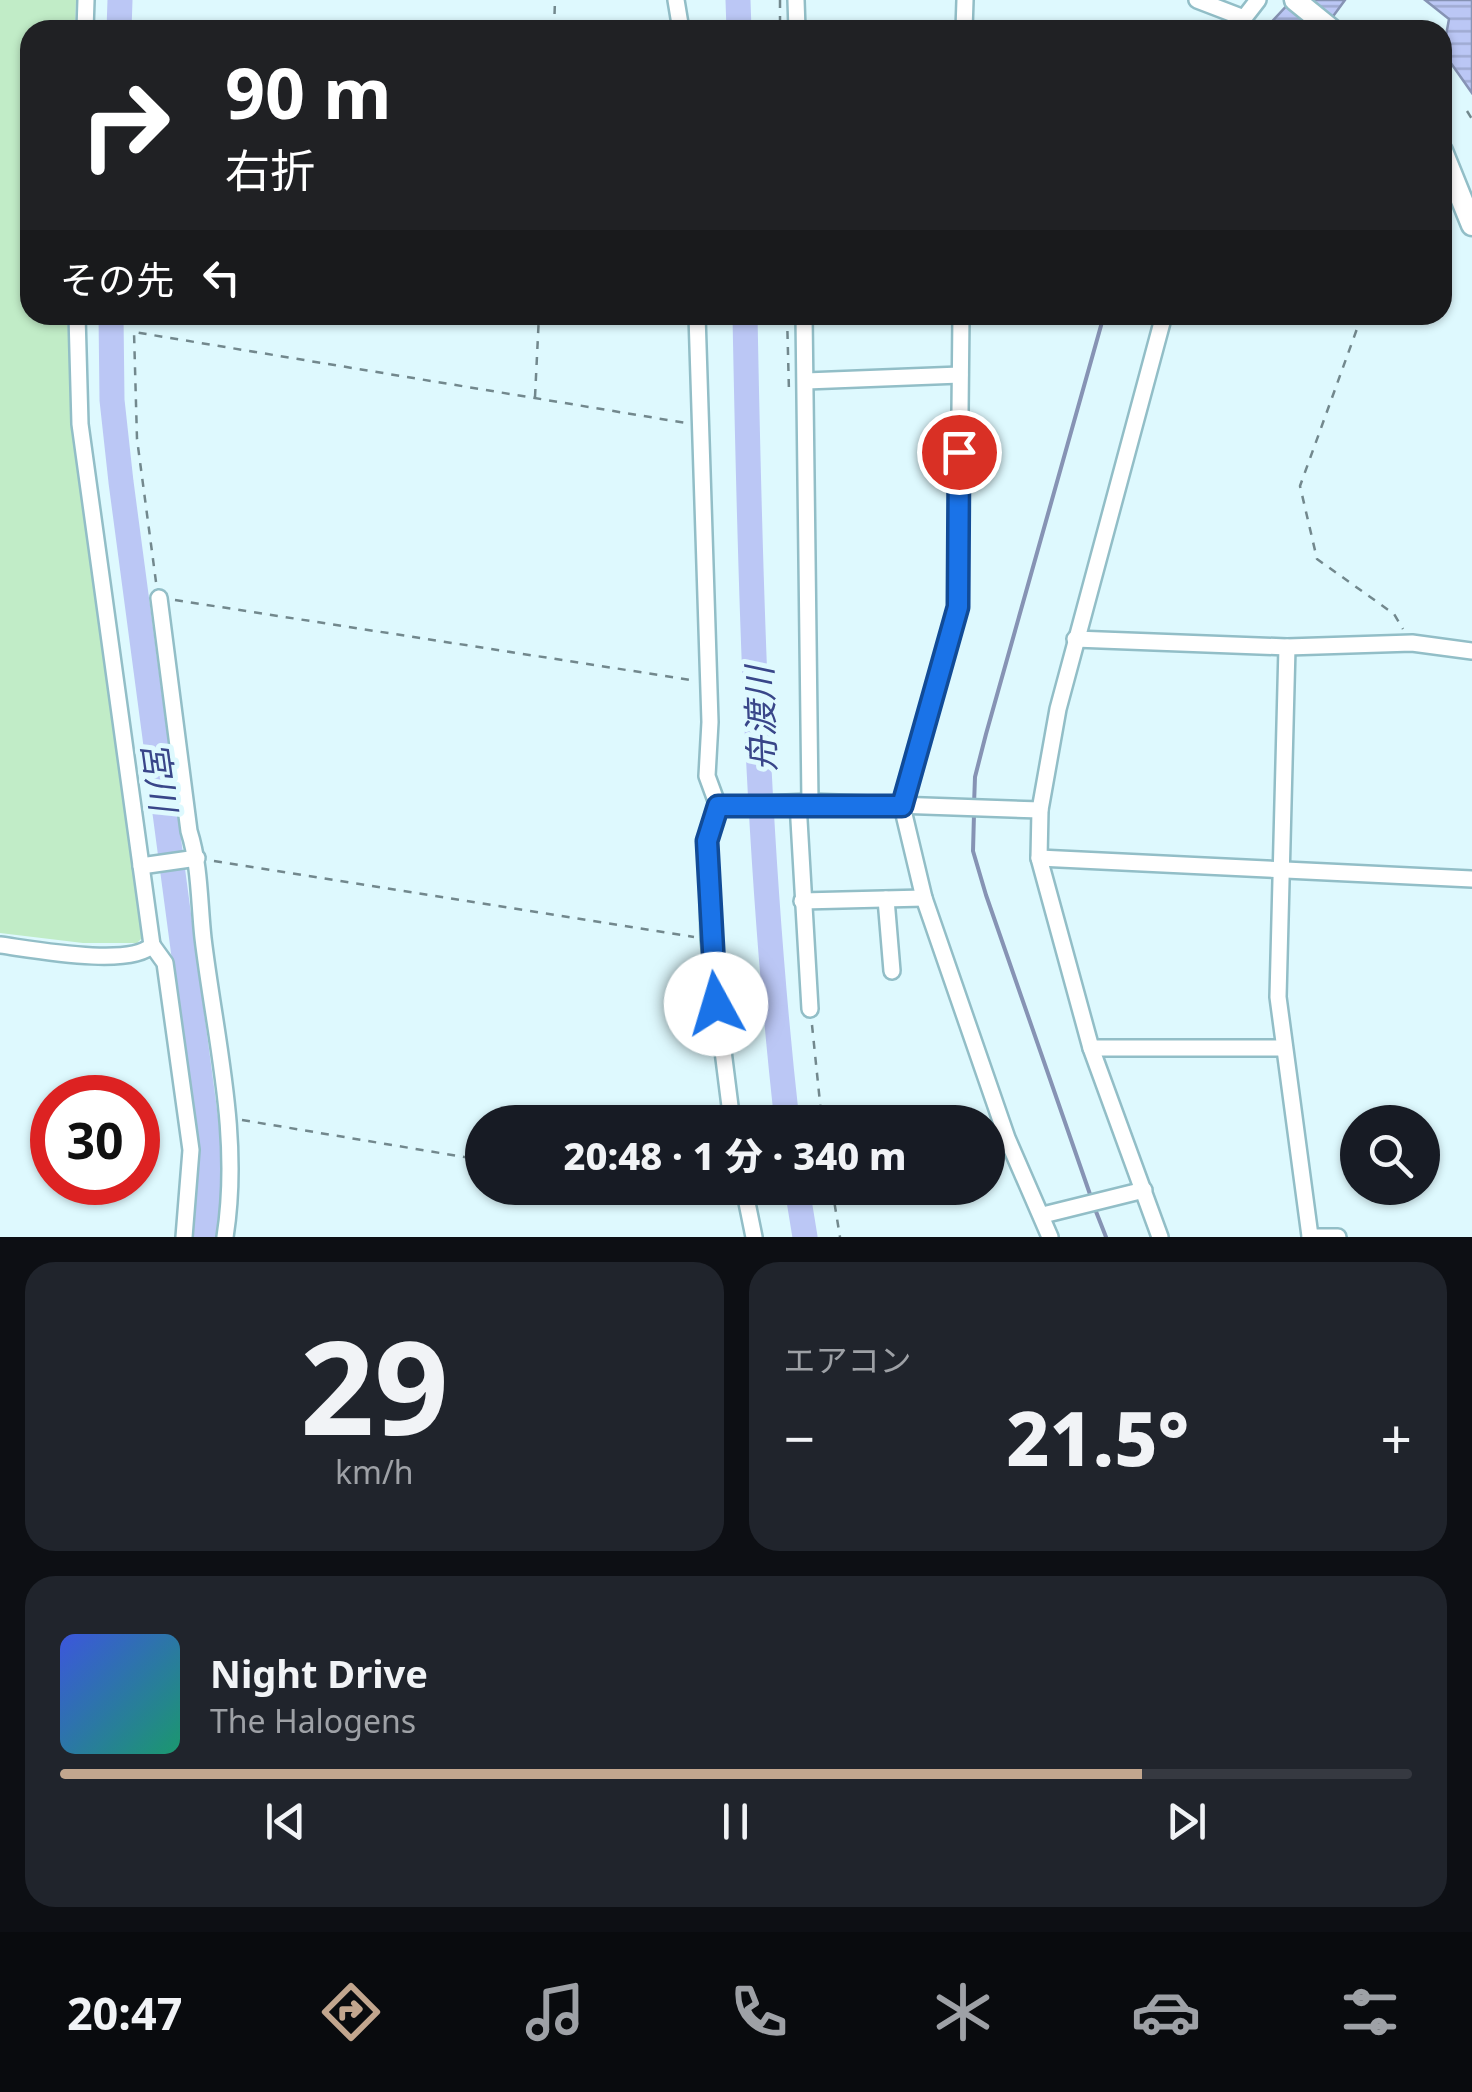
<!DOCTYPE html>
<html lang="ja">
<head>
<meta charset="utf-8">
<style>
  body { margin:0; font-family:"Noto Sans","Noto Sans JP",sans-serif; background:#20242c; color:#f1f3f6; height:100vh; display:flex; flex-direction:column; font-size:38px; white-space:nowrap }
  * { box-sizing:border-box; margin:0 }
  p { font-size:32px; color:#9ea1a6 }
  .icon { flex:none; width:55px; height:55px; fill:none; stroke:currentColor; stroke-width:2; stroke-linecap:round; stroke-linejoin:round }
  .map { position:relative; height:1237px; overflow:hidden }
  .sheet { display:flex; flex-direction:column; gap:25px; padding:25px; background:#0d0f14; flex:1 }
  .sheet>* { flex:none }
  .hud { position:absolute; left:20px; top:20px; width:1432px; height:305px; border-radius:30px; box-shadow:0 2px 8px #0004; background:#202124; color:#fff; overflow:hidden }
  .fabs { position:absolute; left:1340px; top:1105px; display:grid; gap:20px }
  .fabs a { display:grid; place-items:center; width:100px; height:100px; border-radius:50%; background:#171b24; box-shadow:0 2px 8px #0004; font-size:50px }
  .speed { position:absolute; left:30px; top:1075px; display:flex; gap:20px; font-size:50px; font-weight:700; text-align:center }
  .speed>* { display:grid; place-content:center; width:130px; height:130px; border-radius:50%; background:#171b24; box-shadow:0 2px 8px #0004; line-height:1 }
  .speed .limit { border:15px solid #d22; background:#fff; color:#111 }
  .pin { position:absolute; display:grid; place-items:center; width:85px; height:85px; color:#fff; margin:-42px; border:5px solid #fff; border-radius:50%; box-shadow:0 2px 10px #0007 }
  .me { position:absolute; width:110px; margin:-55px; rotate:354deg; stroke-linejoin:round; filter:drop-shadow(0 0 8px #0008) }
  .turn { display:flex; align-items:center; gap:35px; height:210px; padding:0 40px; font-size:45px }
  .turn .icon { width:130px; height:130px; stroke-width:2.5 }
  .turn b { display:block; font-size:70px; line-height:85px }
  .then { display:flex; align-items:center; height:95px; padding:0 40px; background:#0003; gap:20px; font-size:38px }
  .big { font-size:75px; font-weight:800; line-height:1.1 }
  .sheet .widget { flex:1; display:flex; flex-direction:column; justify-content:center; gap:15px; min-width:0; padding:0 35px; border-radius:30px; background:#20242c }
  .sheet .dial { align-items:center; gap:0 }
  .dial b { font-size:130px; line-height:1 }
  .song { display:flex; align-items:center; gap:30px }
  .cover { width:120px; height:120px; border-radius:15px; background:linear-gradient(135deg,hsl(230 70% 55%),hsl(160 70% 35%)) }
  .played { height:10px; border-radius:5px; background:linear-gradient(90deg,#c2a68e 80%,#363941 80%) }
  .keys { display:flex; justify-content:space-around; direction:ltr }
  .heat { display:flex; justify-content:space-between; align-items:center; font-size:55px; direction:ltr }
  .sheet .tiles { flex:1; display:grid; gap:25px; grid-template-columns:1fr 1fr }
  .widget:last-child { grid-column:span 2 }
  .trip { position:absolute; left:465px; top:1105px; width:540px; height:100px; border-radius:50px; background:#171b24; box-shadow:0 2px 8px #0004; font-weight:800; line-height:100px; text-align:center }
  .menu { display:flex; height:160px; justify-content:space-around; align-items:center; background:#090b0e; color:#9ea1a6 }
  .menu .icon { width:70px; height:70px }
  .menu .on { color:#c2a68e }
  .menu b { font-size:45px; color:#f1f3f6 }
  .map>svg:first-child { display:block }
</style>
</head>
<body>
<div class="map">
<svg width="1472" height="1237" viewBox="0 0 1472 1237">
  <defs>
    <pattern id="water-rules" width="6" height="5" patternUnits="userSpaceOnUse" patternTransform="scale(2.5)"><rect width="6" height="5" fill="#bbc7f5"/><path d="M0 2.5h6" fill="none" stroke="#9faad2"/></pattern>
  </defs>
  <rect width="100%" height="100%" fill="#def9fe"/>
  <polygon fill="#c1ecc7" points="0,0 76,0 75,30 30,30 30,315 67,315 73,438 143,937 137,943 83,943 0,933"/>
  <g fill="url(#water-rules)" stroke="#8693b4" stroke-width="2.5">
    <polygon points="1292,0 1345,0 1323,30 1264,30"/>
    <polygon points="1425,0 1472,0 1472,93 1443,52 1449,19"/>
  </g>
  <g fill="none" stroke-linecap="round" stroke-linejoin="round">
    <g stroke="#8693b4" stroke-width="4">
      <polyline points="974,805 975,777 986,734 1104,315"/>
      <polyline points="974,814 973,851 986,895 1092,1200"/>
      <polyline points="1095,1209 1106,1237"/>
    </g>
    <g stroke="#bbc7f5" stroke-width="25">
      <polyline points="738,0 739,30"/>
      <polyline points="119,30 120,0"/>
      <polyline points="111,315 112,400 121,482 211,1159 204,1237"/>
      <path d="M745 315C750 584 757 855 787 1122"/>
      <polyline points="797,1188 805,1237"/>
    </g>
    <defs>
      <g id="minor">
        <polyline points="676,0 681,30"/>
        <polyline points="796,0 797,30"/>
        <polyline points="1197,0 1244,18 1258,0"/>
        <polyline points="85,30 86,0"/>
        <polyline points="964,30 965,0"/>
        <polyline points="697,315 710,722 707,776 718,806 707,841 709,940 732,1122"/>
        <polyline points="804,315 810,802"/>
        <polyline points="961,315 958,607 902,806 924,898 1007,1138 1050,1237"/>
        <polyline points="806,381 960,375"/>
        <path d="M159 598 189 831C200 866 199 901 203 938 215 1038 241 1135 225 1237"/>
        <polyline points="1075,639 1287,647 1412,643 1472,651"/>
        <polyline points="1287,647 1278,997 1310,1236"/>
        <polyline points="798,803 810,1009"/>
        <polyline points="718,806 810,802 1040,810"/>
        <polyline points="1039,858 1472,879"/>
        <polyline points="141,866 197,858"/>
        <polyline points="886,899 892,971"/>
        <polyline points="802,901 924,898"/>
        <path d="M0 945C31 949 131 968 152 945L80 424 77 315"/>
        <polyline points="152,945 165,963 191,1150 184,1237"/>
        <polyline points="1091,1048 1283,1048"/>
        <polyline points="744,1188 754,1237"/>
        <polyline points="1043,1215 1144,1190"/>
        <polyline points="1160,1237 1091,1048 1039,858 1040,810 1058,709 1164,315"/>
        <polyline points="1310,1237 1338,1237"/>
      </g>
      <g id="major">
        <polyline points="1295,0 1332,30"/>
        <polyline points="1442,151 1472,225"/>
      </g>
    </defs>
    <use href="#minor" stroke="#92bec7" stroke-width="20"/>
    <use href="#major" stroke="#92bec7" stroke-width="25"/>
    <g stroke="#72888d" stroke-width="2.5" stroke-dasharray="8 8" stroke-linecap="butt">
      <polyline points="780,0 780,30"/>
      <polyline points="554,30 555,0"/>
      <polyline points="1467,111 1472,119"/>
      <polyline points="787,315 789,392"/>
      <polyline points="1362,315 1300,486 1317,559 1394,614 1403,629"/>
      <polyline points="535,397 539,315"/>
      <polyline points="156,582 137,439 134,332 686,423"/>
      <polyline points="175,600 691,680"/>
      <polyline points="214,861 694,937"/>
      <polyline points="812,1025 822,1122"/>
      <polyline points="242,1120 482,1160"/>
      <polyline points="648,1188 731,1201"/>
      <polyline points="832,1188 840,1237"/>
    </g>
    <use href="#minor" stroke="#fff" stroke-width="15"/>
    <use href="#major" stroke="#fff" stroke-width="20"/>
  </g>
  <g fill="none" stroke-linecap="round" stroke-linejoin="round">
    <defs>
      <polyline id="route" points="716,1004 707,841 718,806 902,806 958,607 959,452"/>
    </defs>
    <use href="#route" stroke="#114b97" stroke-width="25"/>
    <use href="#route" stroke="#1a73e8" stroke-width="18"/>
  </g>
  <g text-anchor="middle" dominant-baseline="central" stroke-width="10" stroke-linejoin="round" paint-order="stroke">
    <g font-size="35" font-style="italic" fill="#394689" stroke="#def9fe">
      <text transform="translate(760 719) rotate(-92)">舟渡川</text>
      <text transform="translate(160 776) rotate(82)">宮川</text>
    </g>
  </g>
</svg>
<div class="fabs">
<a><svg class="icon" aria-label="search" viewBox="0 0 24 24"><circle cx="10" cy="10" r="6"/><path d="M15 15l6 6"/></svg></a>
</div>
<div class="speed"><div class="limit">30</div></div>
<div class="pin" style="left:959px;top:452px;background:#d93025"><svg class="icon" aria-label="arrive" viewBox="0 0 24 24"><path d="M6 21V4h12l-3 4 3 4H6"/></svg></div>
<svg class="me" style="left:716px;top:1004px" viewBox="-20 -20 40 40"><circle r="19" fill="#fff"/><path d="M0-13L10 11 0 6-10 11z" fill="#1a73e8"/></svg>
<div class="trip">20:48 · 1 分 · 340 m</div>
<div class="hud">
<div class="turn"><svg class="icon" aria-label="right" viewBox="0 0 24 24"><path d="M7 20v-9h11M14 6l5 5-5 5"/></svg><div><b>90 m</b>右折</div></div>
<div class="then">その先<svg class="icon" aria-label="left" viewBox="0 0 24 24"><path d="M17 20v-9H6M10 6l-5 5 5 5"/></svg></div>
</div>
</div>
<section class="sheet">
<div class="tiles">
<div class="widget dial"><b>29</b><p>km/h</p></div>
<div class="widget"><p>エアコン</p>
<div class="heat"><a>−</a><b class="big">21.5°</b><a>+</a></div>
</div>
<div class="widget">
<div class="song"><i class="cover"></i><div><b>Night Drive</b><p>The Halogens</p></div></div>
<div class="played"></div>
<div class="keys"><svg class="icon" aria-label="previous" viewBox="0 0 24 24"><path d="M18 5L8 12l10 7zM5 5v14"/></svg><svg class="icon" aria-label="pause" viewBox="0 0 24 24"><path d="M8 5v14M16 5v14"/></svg><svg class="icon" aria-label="next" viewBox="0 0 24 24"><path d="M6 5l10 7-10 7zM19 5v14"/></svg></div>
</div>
</div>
</section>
<nav class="menu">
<b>20:47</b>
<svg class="icon on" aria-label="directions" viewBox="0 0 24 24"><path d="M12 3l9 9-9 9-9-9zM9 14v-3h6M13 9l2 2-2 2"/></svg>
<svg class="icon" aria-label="music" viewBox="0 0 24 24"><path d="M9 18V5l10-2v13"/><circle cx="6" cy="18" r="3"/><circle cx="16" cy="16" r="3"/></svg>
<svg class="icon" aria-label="phone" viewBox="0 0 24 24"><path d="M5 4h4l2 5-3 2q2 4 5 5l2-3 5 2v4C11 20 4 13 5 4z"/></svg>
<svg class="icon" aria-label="climate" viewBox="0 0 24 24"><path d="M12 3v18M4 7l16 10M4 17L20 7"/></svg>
<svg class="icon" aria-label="car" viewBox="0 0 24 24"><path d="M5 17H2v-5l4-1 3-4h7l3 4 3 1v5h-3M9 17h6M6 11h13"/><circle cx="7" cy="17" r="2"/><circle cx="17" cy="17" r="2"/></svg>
<svg class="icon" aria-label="filters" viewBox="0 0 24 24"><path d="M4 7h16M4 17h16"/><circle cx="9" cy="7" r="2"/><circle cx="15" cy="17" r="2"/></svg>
</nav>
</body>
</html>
